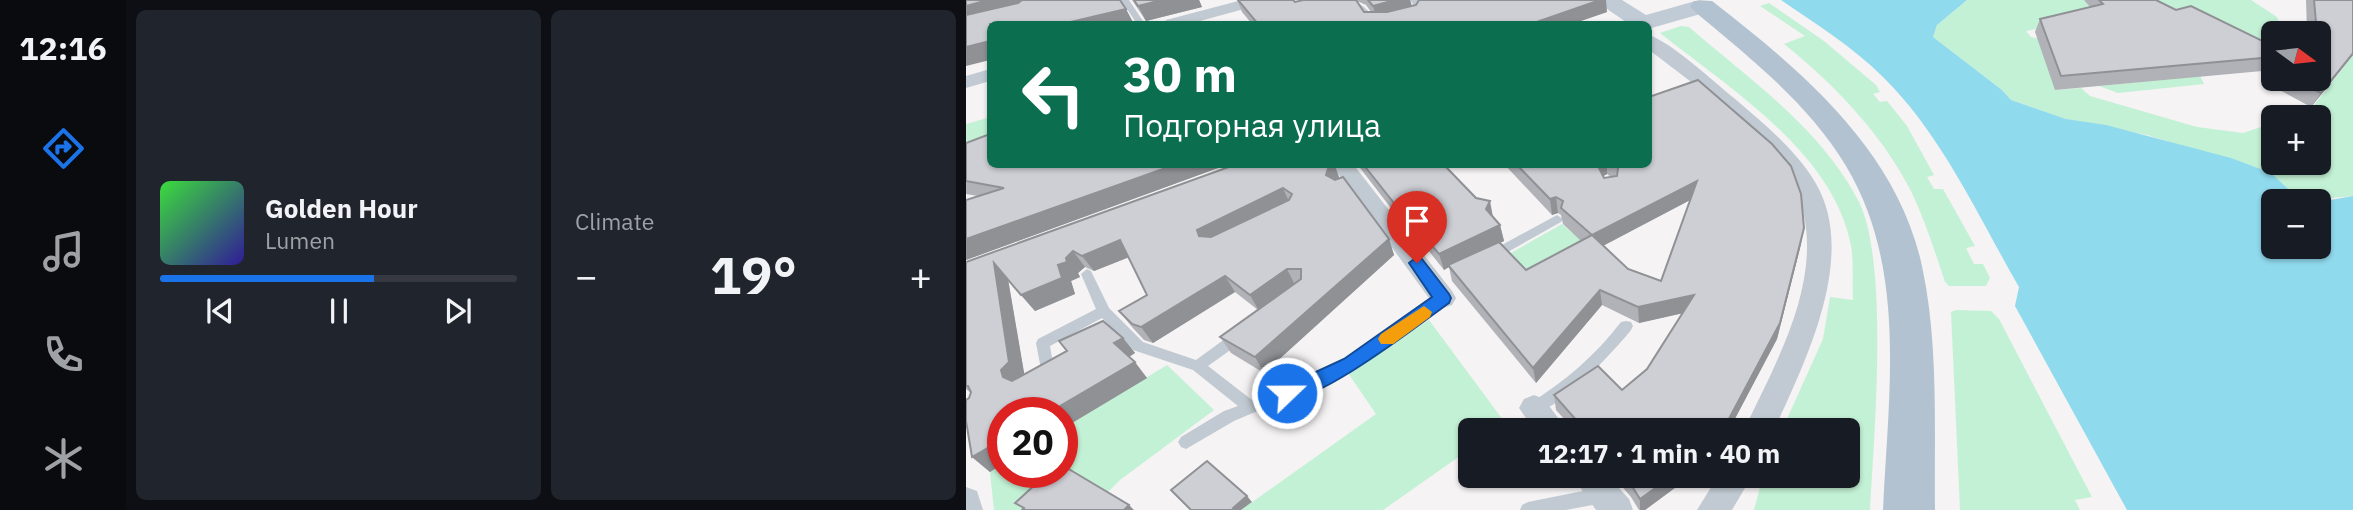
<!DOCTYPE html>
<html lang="en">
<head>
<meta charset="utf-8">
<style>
  body { margin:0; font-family:"IBM Plex Sans",sans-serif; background:#20242c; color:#f1f3f6; height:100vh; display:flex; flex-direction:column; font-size:26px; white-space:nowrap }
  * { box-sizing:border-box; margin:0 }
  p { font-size:23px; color:#9ea1a6 }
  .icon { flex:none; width:38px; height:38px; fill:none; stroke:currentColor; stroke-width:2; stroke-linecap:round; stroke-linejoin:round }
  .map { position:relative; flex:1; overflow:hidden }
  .panel { display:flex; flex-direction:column; gap:10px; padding:10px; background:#0d0f14; width:840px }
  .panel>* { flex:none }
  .guide { position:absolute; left:21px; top:21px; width:665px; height:147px; border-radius:10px; box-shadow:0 2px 5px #0004; background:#0b6e4f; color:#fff; overflow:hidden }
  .needle { width:46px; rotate:105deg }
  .buttons { position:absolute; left:1295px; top:21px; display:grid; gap:14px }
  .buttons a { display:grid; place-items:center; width:70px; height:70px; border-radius:10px; background:#171b24; box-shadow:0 2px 5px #0004; font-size:35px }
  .speed { position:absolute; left:21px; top:397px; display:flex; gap:14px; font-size:35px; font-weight:700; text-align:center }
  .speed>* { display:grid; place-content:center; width:91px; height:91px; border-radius:50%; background:#171b24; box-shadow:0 2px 5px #0004; line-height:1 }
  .speed .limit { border:10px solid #d22; background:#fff; color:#111 }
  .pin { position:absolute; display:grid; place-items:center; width:60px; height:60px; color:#fff; margin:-72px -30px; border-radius:50% 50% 50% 0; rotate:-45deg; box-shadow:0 0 7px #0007 }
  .pin .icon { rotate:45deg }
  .me { position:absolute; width:77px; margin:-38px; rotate:68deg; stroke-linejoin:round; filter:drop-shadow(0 0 5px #0008) }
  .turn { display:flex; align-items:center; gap:24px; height:147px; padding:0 21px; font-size:32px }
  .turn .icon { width:91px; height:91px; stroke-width:2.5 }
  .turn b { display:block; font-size:49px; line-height:60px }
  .big { font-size:52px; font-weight:700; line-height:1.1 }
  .panel .widget { flex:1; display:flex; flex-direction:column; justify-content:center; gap:10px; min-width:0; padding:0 24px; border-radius:10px; background:#20242c }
  .song { display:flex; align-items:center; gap:21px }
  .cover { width:84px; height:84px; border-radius:10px; background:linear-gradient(135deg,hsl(120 70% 55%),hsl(250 70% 35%)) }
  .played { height:7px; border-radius:4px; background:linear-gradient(90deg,#1a73e8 60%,#363941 60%) }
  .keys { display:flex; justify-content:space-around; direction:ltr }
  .heat { display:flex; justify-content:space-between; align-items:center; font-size:38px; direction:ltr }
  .panel .tiles { flex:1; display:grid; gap:10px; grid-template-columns:repeat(2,1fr) }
  .trip { position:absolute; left:492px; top:418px; width:402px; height:70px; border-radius:10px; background:#171b24; box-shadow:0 2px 5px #0004; font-weight:700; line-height:70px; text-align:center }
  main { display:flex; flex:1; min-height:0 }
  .tab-bar { display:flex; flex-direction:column; width:126px; justify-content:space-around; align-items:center; background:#090b0e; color:#9ea1a6 }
  .tab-bar .icon { width:49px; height:49px }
  .tab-bar .current { color:#1a73e8 }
  .tab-bar b { font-size:32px; color:#f1f3f6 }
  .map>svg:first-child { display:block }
</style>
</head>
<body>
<main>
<nav class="tab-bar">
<b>12:16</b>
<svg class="icon current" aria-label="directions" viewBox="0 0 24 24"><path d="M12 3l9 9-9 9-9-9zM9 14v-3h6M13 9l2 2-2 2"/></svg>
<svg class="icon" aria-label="music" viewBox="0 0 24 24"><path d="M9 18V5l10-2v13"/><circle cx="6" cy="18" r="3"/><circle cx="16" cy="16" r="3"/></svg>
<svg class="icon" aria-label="phone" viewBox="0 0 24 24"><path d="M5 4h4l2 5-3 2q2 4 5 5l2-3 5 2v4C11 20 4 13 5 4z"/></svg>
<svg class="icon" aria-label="climate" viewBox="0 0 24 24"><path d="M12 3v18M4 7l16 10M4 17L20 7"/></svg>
</nav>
<section class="panel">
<div class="tiles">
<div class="widget">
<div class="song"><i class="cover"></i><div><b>Golden Hour</b><p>Lumen</p></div></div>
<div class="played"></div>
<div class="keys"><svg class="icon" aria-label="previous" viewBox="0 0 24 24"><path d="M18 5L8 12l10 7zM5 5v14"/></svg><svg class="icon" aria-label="pause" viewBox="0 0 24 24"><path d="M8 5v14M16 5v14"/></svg><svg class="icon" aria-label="next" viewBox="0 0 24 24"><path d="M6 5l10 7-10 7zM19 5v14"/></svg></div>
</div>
<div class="widget"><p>Climate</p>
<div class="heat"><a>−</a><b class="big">19°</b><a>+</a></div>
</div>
</div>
</section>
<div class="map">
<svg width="1387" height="510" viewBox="0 0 1387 510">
  <rect width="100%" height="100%" fill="#f5f3f3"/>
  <g fill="#c3f1d5">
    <polygon points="1001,0 1285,0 1311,17 1316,30 1315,33 1307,33 1307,42 1280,69 1075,28 1060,31 1065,37 1075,39 1090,90 1115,88 1124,96 1231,127 1277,133 1307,123 1307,163 1353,163 1353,117 1324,117 1346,108 1387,55 1387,196 1335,201 1305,173 1181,135 1100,119 1045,100 1036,90 967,37 971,25"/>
    <path d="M803 3 858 41 910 85 914 92 907 94 914 102 921 101 941 126 968 175 961 177 968 189H977L1009 246 1000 248 1008 264H1017L1024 278 1020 286H983L979 282C969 252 959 220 945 191 916 134 868 84 818 44L839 36 794 6Z"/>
    <path d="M715 26 723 27C783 79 856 129 893 202 923 263 908 437 904 510H788L797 476H882V430H816L857 339 864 297 887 300C886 282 888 263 885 246 868 153 763 88 694 33Z"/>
    <polygon points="1234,76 1238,84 1152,93 1133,86"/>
    <polygon points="21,118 24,130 18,138 0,143 0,124"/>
    <polygon points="596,224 627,251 583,284 536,258"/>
    <polygon points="990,310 1025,311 1033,319 1126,497 1109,500 1114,510 994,510 985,312"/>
    <polygon points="463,320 540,424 531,430 504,430 504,449 417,510 275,510 410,414 382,373"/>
    <polygon points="201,365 248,410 154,480 140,494 96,472 96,429"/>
    <polygon points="37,464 37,472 96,472 65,510 28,510 24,472"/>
  </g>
  <path fill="#90daee" d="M815 0H1001L971 25 967 37 1036 90 1045 100 1100 119 1140 125 1265 158 1305 173 1335 201H1307V247H1353V202L1387 196V510H1161L1049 306 1053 287C1012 216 976 135 917 77 887 47 850 24 815 0Z"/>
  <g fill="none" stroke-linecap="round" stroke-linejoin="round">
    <g fill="#c1cad2" fill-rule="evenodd">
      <polygon points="155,0 163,0 179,24 171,24"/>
      <path d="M378 0C394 0 404 10 410 24H402L397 13Z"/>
      <polygon points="444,0 452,0 457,7 453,17 424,24 412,24 413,22 446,13 449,7"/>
      <polygon points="591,215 597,219 595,222 531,258 523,258 521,255 523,252"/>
      <polygon points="121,269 125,271 143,308 177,342 230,360 267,333 272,332 277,333 279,337 277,341 242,366 286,400 380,361 472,295 482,295 483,298 482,301 390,369 268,421 220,449 215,447 212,442 215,437 258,411 272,406 227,370 167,350 136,318 84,346 89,376 87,380 82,382 77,380 70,343 72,339 130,309 115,274"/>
      <path d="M660 321 665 322 667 326 665 330C651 348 585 420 563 412L561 408 563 404C599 381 629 356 655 322Z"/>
      <polygon points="637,487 643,490 645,495 643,500 637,503 600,510 554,510 556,505 562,502"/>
    </g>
    <g fill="#c1cad2" fill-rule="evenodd">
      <polygon points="276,0 302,0 300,3 223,24 198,24 200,20"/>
      <path d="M682 35C703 40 749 83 768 98 797 123 829 149 849 182 893 255 839 362 808 430H778C812 358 865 269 829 187 809 141 723 81 682 49Z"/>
      <polygon points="24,69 24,81 0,88 0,76"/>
      <polygon points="365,164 387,164 486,291 490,298 486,305 477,308 468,305"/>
      <polygon points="568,395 578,399 601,430 568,430 553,408 558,399"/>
      <polygon points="606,476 642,476 663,499 667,510 630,510"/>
      <polygon points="752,476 786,476 766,510 731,510"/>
      <polygon points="0,487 11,491 17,510 0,510"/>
    </g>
    <polygon fill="#c1cbd6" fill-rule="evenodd" points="628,0 656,0 680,15 733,0 745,1 749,6 745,11 682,29 682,24 663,24"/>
    <path fill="#b3c2d1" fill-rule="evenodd" d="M728 1H746C835 70 931 150 956 266 973 345 968 429 969 510H917C922 396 942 269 880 166 843 104 783 57 728 11L724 6Z"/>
  </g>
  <g fill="#b0b2b7" fill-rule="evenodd">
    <polygon points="166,0 233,0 236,7 180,21"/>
    <path d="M271 0H327L329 2 337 0H444L446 6 641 12 606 24H286L276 12ZM391 1 400 5 405 12H398Z"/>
    <polygon points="1118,0 1190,0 1210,10 1307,46 1307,79 1353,79 1353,33 1341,33 1340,0 1387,0 1387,55 1345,107 1299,82 1307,70 1089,90 1069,32 1074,19 1124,7"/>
    <polygon points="0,143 24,164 263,164 0,260 12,196 0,194"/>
    <polygon points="271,164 373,178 423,239 428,255 298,373 265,353 254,337 292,310 269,292 187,343 178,340 166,327 153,311 181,295 163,257 128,271 119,267 112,273 114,277 105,281 109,294 69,311 42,280 58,374 157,338 169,353 163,357 181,378 96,429 96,413 24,472 6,457 3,398 5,393 0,389 0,262"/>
    <path d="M391 164H470L527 217 534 225 538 241 534 243 560 270 615 241 597 224 595 215 592 213 586 215 538 164H682L835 244 811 339 763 430H608L590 410 588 395 656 390 681 369 716 313 673 323 636 305 570 383 486 281 483 267 478 270 450 235 448 238ZM641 174 645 177 638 178 637 176ZM724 200 695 281 662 269 637 246Z"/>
    <polygon points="647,476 725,476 679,510 673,510 665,497"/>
  </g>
  <g fill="#909195">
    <polygon points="22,0 59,0 54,10 0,24 0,6"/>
    <polygon points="196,0 233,0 236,7 180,21 172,6"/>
    <polygon points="429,0 444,0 446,7 411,20 407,6"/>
    <polygon points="634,0 640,0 641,12 606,24 565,24"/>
    <polygon points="160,9 168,24 96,24"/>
    <polygon points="24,41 24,60 0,66 0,47"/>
    <polygon points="1387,53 1387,55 1345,107 1355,93"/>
    <polygon points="211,164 263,164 0,260 0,239"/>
    <polygon points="630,164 641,164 641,174 631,180"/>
    <polygon points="369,166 375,182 367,191 360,175 362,169"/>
    <polygon points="731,181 730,197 627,251 626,235"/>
    <polygon points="317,188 324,204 241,246 233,236 231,230"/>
    <polygon points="590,197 592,213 586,215 584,199"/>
    <polygon points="524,201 527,217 520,209"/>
    <polygon points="445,220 450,235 448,238 443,222"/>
    <polygon points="534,225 538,241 483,267 482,265 483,267 478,270 473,254"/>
    <polygon points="838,228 835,244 811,339 763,430 757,430"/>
    <polygon points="423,239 428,255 298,373 289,357"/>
    <polygon points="154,240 166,256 128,271 116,256"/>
    <polygon points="107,251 119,267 112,273 114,277 105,281 109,294 69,311 55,295"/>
    <polygon points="28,263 42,279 59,378 51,386 37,377 35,370"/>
    <polygon points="321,269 329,285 293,311 284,295"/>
    <polygon points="259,276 269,292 187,343 175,327"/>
    <polygon points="634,290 636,305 570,383 567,368"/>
    <polygon points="728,295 727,311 673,323 672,307"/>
    <polygon points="157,338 169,353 161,358 148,343"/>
    <polygon points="169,362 181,378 96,429 96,413 82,413"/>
    <polygon points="37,439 37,464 24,472 6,457"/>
    <polygon points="706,476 725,476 679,510 674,510 674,499"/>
    <polygon points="281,496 286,502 275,510 269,510 267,508"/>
    <polygon points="163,505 168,510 158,510"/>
  </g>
  <g fill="#cdcfd5" stroke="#909195" stroke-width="2" fill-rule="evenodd">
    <polygon points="0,0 22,0 0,6"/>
    <polygon points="56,0 154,0 160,9 96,24 24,24 24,41 0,47 0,15 52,3"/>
    <polygon points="168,0 196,0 172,6"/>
    <polygon points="272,0 327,0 329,2 337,0 390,0 398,12 421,12 450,5 453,0 634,0 565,24 292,24"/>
    <polygon points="402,0 429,0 407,6"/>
    <polygon points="1133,0 1190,0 1210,10 1225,6 1307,46 1307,57 1095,76 1074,19 1137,4"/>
    <polygon points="1348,0 1387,0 1387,53 1355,93 1327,79 1353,79 1353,33 1351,33"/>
    <path d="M732 80 806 144 825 166 835 194 838 228 814 323 757 430H619L588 395 632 366 656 390 681 369 728 295 672 307 634 290 567 368 482 265 533 242 560 270 626 235 595 208 597 201 590 197 584 199 550 164H631L638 178 651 176 652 168 648 164H682V94L686 96ZM731 181 695 281 662 269 626 235Z"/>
    <polygon points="24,134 24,164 211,164 0,239 0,200 38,188 0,181 0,143"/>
    <path d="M271 164H368L369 166 362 169 360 175 369 180 377 177 423 239 289 357 254 337 335 279V269H321L284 295 259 276 175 327 166 324 153 311 181 295 154 240 116 256 107 251 100 258 101 262 92 265 96 278 55 295 28 263 43 362 35 370 37 377 46 381 101 351 93 341 137 321 157 338 148 343 169 362 82 413H37V439L6 457 0 421V400L3 398 5 392 2 386H0V262ZM317 188 326 194 323 200 245 237 233 236 231 230Z"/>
    <polygon points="397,164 470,164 479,166 510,198 524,201 520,209 534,225 473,254 445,220 443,222"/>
    <polygon points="241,461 281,496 267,508 269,510 225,510 205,490"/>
    <polygon points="96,465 163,505 158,510 56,510 58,508 49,503 83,472 96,472"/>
    <polygon points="658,476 706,476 674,499 664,483"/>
  </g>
  <path fill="#1a73e8" stroke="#114b97" stroke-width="2" d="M451 257 456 259 483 294 485 298 483 303C455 323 345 409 315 399L312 393 315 388 378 359 466 297 443 263Z"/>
  <polygon fill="#f59e0b" points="458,306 466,312 464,317 427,344 415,344 412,339 415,334"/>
</svg>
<div class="buttons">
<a><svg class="needle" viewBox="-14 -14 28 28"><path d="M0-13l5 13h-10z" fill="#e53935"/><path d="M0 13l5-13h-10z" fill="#9ea1a6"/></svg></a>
<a>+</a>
<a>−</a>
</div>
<div class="speed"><div class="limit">20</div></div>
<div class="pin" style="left:451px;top:263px;background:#d93025"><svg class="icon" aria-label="arrive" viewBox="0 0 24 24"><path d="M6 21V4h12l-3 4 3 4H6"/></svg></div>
<svg class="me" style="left:321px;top:393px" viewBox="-20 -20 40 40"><circle r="17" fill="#1a73e8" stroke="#fff" stroke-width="3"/><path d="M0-11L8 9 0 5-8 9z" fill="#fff"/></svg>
<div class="trip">12:17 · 1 min · 40 m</div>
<div class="guide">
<div class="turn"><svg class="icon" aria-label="left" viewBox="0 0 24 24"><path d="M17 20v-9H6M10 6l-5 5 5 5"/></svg><div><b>30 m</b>Подгорная улица</div></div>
</div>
</div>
</main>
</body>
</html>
